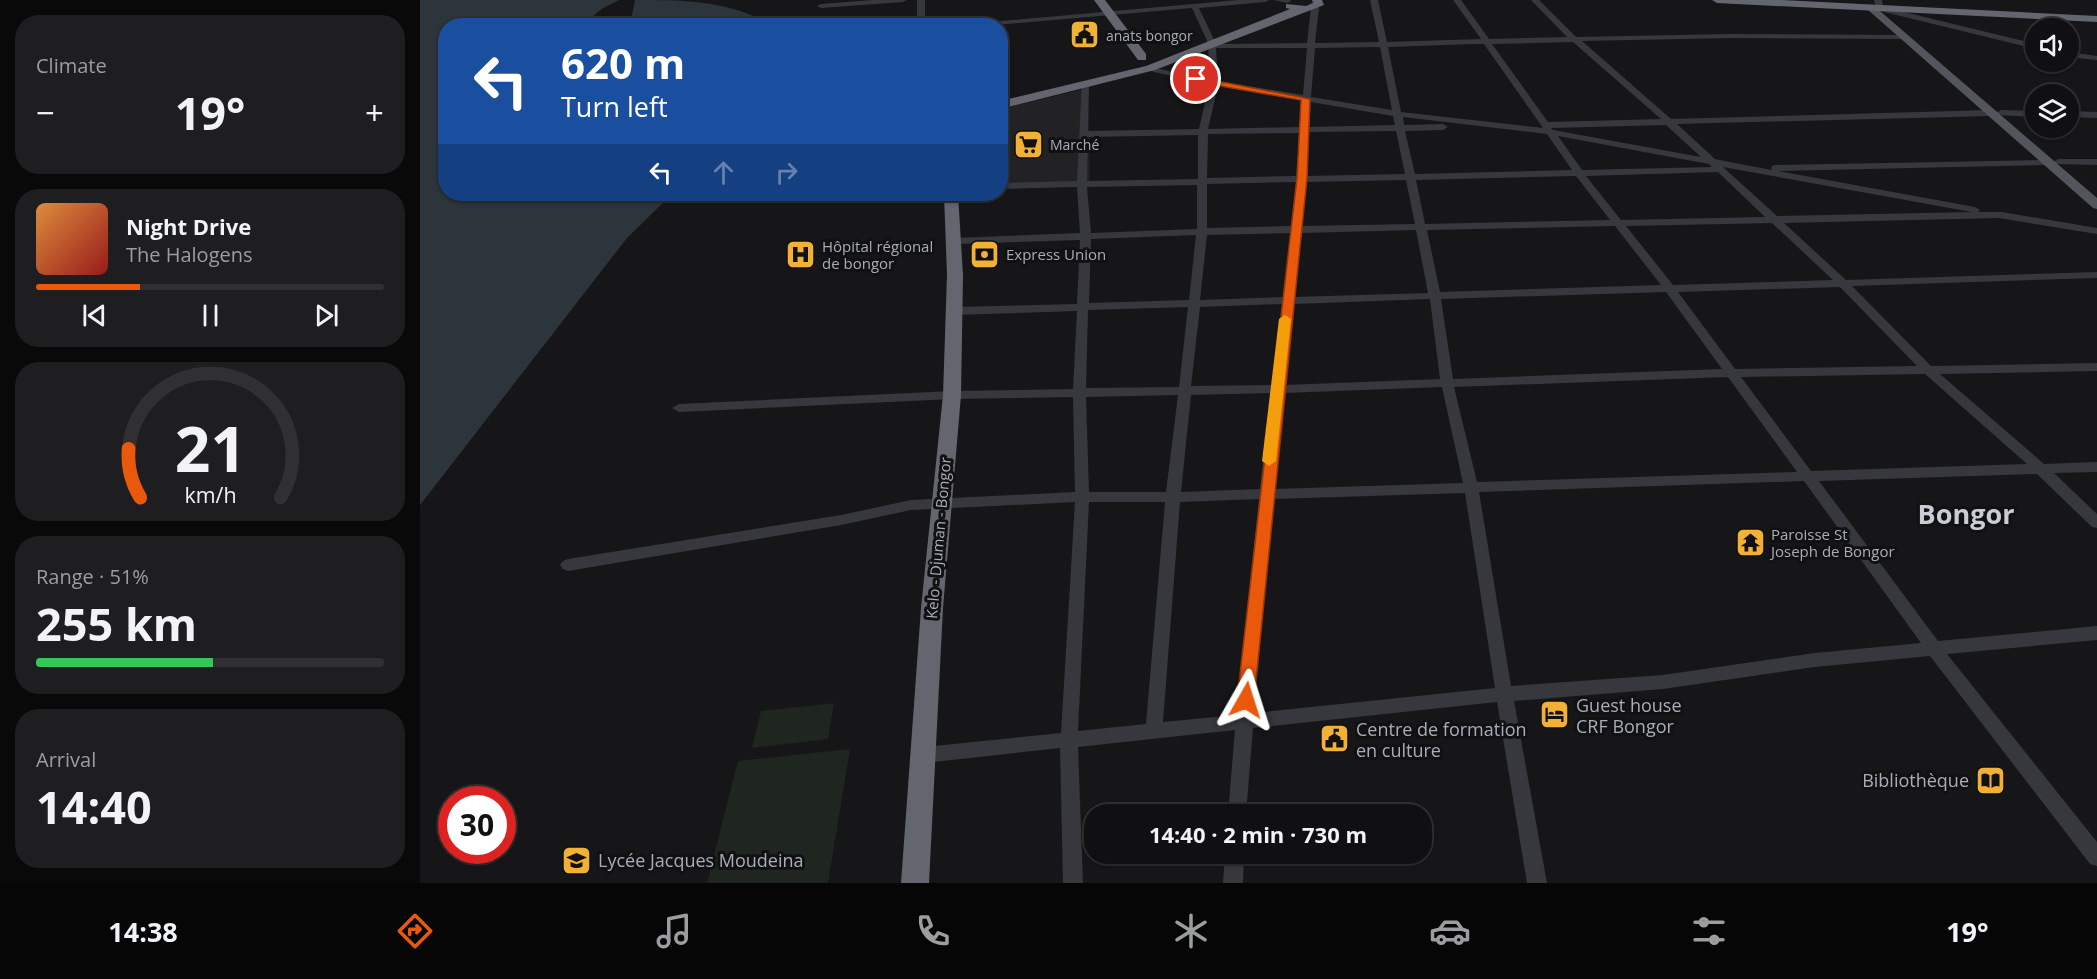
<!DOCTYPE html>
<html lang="en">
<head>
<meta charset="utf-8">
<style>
  body { margin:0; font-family:"Open Sans",sans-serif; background:#1e1e20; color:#f1f3f6; height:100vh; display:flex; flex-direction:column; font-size:22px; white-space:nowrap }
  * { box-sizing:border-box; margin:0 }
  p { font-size:20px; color:#9c9d9f }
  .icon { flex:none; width:33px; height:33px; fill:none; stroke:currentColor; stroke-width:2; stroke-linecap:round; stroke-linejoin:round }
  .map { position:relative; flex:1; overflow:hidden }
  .drawer { display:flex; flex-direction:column; gap:15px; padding:15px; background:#09090a; width:420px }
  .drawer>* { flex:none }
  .banner { position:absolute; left:18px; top:18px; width:570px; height:183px; border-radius:24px; box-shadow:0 2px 4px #0004,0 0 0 2px #303032; background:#1a4fa0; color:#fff; overflow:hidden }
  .controls { position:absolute; left:1605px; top:18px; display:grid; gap:12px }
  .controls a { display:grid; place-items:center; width:54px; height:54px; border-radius:50%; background:#101012; box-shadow:0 2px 4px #0004,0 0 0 2px #303032; font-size:30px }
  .speed { position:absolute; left:18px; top:786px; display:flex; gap:12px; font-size:30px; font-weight:700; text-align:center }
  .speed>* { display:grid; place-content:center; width:78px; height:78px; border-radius:50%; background:#101012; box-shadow:0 2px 4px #0004,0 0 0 2px #303032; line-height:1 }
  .speed .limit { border:9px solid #d22; background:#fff; color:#111 }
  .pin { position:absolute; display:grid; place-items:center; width:51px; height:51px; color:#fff; margin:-26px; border:3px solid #fff; border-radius:50%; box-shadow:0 2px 6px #0007 }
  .me { position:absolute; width:66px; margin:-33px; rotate:6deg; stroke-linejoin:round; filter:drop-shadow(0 0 4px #0008) }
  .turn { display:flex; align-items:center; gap:21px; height:126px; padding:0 24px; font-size:27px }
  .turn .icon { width:78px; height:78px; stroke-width:2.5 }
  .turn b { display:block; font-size:42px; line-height:51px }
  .lanes { display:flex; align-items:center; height:57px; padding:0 24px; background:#0003; justify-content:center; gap:30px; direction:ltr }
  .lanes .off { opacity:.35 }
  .big { font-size:45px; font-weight:700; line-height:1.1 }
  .drawer .tile { flex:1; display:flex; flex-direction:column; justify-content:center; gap:9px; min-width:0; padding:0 21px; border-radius:24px; background:#1e1e20 }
  .drawer .dial { align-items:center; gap:0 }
  .dial svg { height:156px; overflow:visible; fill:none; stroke:#303032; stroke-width:7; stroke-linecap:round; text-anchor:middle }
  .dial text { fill:#f1f3f6; stroke:none }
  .song { display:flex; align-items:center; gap:18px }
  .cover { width:72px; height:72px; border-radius:9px; background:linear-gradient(135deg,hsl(30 70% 55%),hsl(0 70% 35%)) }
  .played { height:6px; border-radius:3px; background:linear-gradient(90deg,#ea580c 30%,#303032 30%) }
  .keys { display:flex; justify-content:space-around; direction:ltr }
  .heat { display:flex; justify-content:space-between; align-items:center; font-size:33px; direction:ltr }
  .charge { height:9px; border-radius:4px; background:linear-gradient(90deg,#34c759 51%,#303032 0) }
  .trip { position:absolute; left:664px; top:804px; width:348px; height:60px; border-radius:24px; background:#101012; box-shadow:0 2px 4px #0004,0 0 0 2px #303032; font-weight:700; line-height:60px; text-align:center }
  .tab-bar { display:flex; height:96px; justify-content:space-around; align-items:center; background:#060607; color:#9c9d9f }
  .tab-bar .icon { width:42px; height:42px }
  .tab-bar .current { color:#ea580c }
  .tab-bar b { font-size:27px; color:#f1f3f6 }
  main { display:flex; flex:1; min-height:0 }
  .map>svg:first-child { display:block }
</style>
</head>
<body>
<main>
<section class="drawer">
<div class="tile"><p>Climate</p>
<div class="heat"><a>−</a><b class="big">19°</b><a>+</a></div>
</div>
<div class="tile">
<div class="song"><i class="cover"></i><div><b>Night Drive</b><p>The Halogens</p></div></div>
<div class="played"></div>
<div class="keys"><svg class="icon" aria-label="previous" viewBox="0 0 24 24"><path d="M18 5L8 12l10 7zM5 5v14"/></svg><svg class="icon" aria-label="pause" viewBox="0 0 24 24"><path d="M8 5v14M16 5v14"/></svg><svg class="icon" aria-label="next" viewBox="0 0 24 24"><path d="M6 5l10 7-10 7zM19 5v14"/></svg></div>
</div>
<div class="tile dial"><svg viewBox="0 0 100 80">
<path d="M14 69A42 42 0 1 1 86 69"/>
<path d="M14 69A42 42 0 0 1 8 44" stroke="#ea580c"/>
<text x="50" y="56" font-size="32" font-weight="700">21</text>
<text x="50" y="72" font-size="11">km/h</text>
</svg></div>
<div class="tile"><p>Range · 51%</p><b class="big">255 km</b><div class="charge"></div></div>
<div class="tile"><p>Arrival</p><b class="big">14:40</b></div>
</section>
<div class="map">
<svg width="1677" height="883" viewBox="0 0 1677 883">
  <rect width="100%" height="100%" fill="#161618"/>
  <polygon fill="#222225" points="668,88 670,186 581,189 580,109"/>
  <g fill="#1e261f">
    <polygon points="414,703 408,739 332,748 341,711"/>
    <polygon points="430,749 408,883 287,883 318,761"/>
  </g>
  <g fill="#2c353c">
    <polygon points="0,0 199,0 183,8 162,25 26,26 26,194 252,194 207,238 0,505"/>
    <path d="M215 0C259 0 302 0 342 20L344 25H210Z"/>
  </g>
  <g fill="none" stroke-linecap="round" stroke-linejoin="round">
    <g fill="#37383d" fill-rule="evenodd">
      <polygon points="452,0 487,0 483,2 401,8 397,6 401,4"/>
      <rect x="497" y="0" width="8" height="26"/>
      <path d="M818 0H849L845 2 779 8 796 44 887 43 891 7 895 5 899 7 895 43 959 42 950 0H958L967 42 1061 39 1033 0H1041L1069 39 1147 37 1111 0H1119L1156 37 1310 34 1483 35H1486V39L1310 38 1162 41 1251 119 1570 110 1575 113 1570 116 1257 124 1295 159 1351 170 1352 166 1355 165 1630 160 1632 162 1627 165 1358 171 1555 207 1560 210 1558 212H1582L1677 228V234L1579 218 1364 223 1426 280 1677 272V278L1432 286 1511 366 1677 363V371L1520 374 1624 464 1677 462V472L1634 473 1677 514V528L1672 527 1617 474 1399 481 1518 641 1677 626V640L1527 654 1677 842V866L1670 864 1510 656 1395 667 1243 689 1094 701 1127 883H1107L1077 702 833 728 826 814H808L815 730 658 747 663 883H643L640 748 504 763 498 761 495 755 498 749 504 747 641 733 655 502 491 510 421 525 148 571 143 569 140 565 143 561 148 559 421 515 491 500 655 492 653 397 532 399 259 412 252 408 259 404 532 391 653 389 657 311 535 315 529 311 535 307 657 304 660 240 535 244 530 241 535 238 660 233 657 187 580 189V183L657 181 662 82 669 84 668 131 779 129 789 85 722 69 726 66 790 80 788 43 772 8 564 26H525ZM1153 42 1241 119 1128 122 1072 44ZM1052 44H1064L1123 128 981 112 968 47ZM960 47 972 110 891 97 895 48ZM796 48H887L883 95 798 81ZM798 86 882 100 880 127 788 129ZM891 102 973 116 975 125 889 127ZM983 117 1127 134 1152 170 995 174 985 131 1023 130 1028 127 1023 124 984 125ZM1246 125 1281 157 1133 130 1131 128ZM976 131 985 174 886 176 889 132ZM880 133 876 176 787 178 788 134ZM778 135V179L667 181 668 137ZM1138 136 1289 164 1292 167 1162 170ZM1303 167 1552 212 1357 216ZM1298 172 1345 217 1201 220 1166 176ZM1156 176 1190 220 1005 224 996 180ZM986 180 995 224 882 226 886 182ZM876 182 871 226 787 228V184ZM777 185V229L671 233 667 187ZM1352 223 1413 280 1253 285 1206 226ZM1195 226 1241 285 1020 292 1007 230ZM996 230 1008 293 874 297 881 233ZM870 233 863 297 780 300 787 235ZM776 235 769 300 669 303 671 239ZM1420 287 1497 366 1315 369 1258 292ZM1246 292 1302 369 1033 379 1021 299ZM1010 299 1020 379 865 385 874 304ZM862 304 852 385 771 386 780 307ZM768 307 759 387 666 388 668 310ZM1505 374 1607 464 1391 471 1321 377ZM1308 377 1377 472 1057 482 1034 387ZM1022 387 1043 483 855 489 864 393ZM851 393 840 489 761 492 771 395ZM758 395 746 492H669L666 397ZM1384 481 1501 643 1395 653 1243 675 1091 686 1059 492ZM1045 493 1075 688 834 713 853 499ZM839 499 816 715 743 722 760 502ZM669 502H745L726 724 658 731Z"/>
      <polygon points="854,0 870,0 871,1 867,3"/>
      <polygon points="1454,0 1462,0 1463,7 1616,44 1616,49 1456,10"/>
      <polygon points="1648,52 1677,56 1677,60 1648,57"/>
      <polygon points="1581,110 1616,111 1616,117 1578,115 1576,113"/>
      <polygon points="1648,111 1677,112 1677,118 1648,117"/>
      <polygon points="1638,159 1677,159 1677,165 1635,164 1633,162"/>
      <polygon points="805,854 824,854 823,883 803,883"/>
    </g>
    <polygon fill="#53555c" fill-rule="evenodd" points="1447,5 1453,5 1677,198 1677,209 1673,208 1447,9"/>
    <g fill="#63666e" fill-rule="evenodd">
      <polygon points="674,0 685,0 726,54 726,60 718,60"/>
      <polygon points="892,0 902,0 904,5 735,70 580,109 580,101 726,66 870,9 866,8 866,4 886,6 893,3"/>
      <polygon points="1292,0 1362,0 1677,16 1677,22 1297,3"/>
      <polygon points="524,194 538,194 543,275 541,395 523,608 509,883 481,883 501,608 523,395 527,275"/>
    </g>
  </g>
  <polygon fill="#ea580c" stroke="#983908" stroke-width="1.5" points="776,77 890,99 887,178 834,700 832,706 826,708 820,706 817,700 877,178 881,100 772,81"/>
  <polygon fill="#f59e0b" points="865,315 871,319 856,461 849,466 842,461 859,319"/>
  <defs>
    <symbol id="civic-square" viewBox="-11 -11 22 22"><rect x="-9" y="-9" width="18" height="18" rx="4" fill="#f2b134" stroke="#111113"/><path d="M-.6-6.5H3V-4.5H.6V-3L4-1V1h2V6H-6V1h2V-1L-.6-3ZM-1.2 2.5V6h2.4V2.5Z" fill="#111"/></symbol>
    <symbol id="supermarket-square" viewBox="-11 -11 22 22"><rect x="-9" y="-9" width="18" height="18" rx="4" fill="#f2b134" stroke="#111113"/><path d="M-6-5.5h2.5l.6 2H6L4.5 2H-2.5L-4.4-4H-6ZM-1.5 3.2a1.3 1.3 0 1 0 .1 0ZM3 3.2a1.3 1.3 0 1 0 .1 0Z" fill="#111"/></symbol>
    <symbol id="bank-square" viewBox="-11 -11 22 22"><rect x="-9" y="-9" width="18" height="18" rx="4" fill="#f2b134" stroke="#111113"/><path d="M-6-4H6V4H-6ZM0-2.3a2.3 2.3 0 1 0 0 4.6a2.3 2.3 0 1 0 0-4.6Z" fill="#111"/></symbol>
    <symbol id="hospital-square" viewBox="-11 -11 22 22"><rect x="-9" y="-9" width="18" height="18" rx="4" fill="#f2b134" stroke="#111113"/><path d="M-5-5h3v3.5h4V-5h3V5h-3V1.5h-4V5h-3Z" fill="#111"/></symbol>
    <symbol id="temple-square" viewBox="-11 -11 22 22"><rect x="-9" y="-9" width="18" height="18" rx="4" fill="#f2b134" stroke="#111113"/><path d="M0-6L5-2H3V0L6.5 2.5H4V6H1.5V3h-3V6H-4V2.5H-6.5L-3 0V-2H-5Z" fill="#111"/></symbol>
    <symbol id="hotel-square" viewBox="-11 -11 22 22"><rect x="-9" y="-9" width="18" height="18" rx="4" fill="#f2b134" stroke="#111113"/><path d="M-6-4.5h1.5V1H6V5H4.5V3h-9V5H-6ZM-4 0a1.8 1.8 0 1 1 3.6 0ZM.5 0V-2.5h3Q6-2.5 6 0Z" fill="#111"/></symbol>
    <symbol id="library-square" viewBox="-11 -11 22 22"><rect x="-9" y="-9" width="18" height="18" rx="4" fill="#f2b134" stroke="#111113"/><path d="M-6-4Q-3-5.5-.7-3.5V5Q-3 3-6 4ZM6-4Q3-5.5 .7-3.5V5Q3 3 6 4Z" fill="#111"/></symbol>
    <symbol id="school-square" viewBox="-11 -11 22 22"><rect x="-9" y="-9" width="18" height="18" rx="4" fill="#f2b134" stroke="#111113"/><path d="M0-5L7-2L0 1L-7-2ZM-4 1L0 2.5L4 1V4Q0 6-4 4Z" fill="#111"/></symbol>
  </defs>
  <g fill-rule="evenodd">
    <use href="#civic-square" x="648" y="18" width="33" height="33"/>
    <use href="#supermarket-square" x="592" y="128" width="33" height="33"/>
    <use href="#bank-square" x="548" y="238" width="33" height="33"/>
    <use href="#hospital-square" x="364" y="238" width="33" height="33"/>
    <use href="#temple-square" x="1314" y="526" width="33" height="33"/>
    <use href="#hotel-square" x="1118" y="698" width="33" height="33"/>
    <use href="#civic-square" x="898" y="722" width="33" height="33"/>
    <use href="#library-square" x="1554" y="764" width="33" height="33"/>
    <use href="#school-square" x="140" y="844" width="33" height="33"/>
  </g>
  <g text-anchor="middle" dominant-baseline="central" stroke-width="6" stroke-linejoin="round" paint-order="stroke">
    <g font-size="14" fill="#a8adb8" stroke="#111113" text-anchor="start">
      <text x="686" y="35">anats bongor</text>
      <text x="630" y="144">Marché</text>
    </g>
    <g font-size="15" fill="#a8adb8" stroke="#111113" text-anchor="start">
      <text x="402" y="246">Hôpital régional<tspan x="402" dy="17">de bongor</tspan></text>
      <text x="586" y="254">Express Union</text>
      <text x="1351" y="534">Paroisse St<tspan x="1351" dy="17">Joseph de Bongor</tspan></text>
    </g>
    <g font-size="15" fill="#a8adb8" stroke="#111113">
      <text transform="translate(518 538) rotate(-85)">Kelo - Djuman - Bongor</text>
    </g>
    <g font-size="18" fill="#a8adb8" stroke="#111113" text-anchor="start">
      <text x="1156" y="705">Guest house<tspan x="1156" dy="21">CRF Bongor</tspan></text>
      <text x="936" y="729">Centre de formation<tspan x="936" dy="21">en culture</tspan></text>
      <text x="1549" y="780" text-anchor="end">Bibliothèque</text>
      <text x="178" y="860">Lycée Jacques Moudeina</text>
    </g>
    <g font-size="27" font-weight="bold" fill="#c9ccd4" stroke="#111113">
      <text x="1546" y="513">Bongor</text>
    </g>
  </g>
</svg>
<div class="controls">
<a><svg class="icon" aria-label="sound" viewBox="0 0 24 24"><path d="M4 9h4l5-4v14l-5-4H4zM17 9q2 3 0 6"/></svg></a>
<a><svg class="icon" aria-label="layers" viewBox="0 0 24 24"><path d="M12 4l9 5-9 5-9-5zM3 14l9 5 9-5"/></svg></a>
</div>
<div class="speed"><div class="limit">30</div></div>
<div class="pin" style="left:776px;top:79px;background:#d93025"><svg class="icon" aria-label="arrive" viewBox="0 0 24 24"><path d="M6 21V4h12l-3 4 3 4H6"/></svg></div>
<svg class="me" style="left:826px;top:700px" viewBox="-20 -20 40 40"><path d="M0-17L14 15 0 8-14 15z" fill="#ea580c" stroke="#fff" stroke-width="4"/></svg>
<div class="trip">14:40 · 2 min · 730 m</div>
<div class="banner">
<div class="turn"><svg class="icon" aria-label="left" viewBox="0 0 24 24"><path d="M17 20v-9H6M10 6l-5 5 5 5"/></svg><div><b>620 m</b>Turn left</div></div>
<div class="lanes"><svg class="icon" aria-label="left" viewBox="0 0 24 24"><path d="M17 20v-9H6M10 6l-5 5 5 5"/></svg><svg class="icon off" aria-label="ahead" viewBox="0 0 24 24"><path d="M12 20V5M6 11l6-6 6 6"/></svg><svg class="icon off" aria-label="right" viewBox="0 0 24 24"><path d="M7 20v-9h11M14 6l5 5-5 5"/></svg></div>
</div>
</div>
</main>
<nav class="tab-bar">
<b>14:38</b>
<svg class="icon current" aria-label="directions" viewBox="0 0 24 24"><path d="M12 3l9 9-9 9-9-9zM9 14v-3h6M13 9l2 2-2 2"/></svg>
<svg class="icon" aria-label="music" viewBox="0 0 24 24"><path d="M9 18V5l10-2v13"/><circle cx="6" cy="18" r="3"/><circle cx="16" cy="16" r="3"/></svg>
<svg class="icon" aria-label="phone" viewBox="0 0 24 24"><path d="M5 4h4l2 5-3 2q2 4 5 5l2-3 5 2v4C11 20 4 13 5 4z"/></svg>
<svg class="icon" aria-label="climate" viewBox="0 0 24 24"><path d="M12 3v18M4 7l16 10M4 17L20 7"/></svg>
<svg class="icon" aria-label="car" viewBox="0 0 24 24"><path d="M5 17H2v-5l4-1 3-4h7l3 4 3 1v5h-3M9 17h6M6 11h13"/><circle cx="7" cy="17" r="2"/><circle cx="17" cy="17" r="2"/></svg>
<svg class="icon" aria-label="filters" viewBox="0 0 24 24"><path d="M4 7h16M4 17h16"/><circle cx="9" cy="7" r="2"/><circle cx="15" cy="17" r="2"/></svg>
<b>19°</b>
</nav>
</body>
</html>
